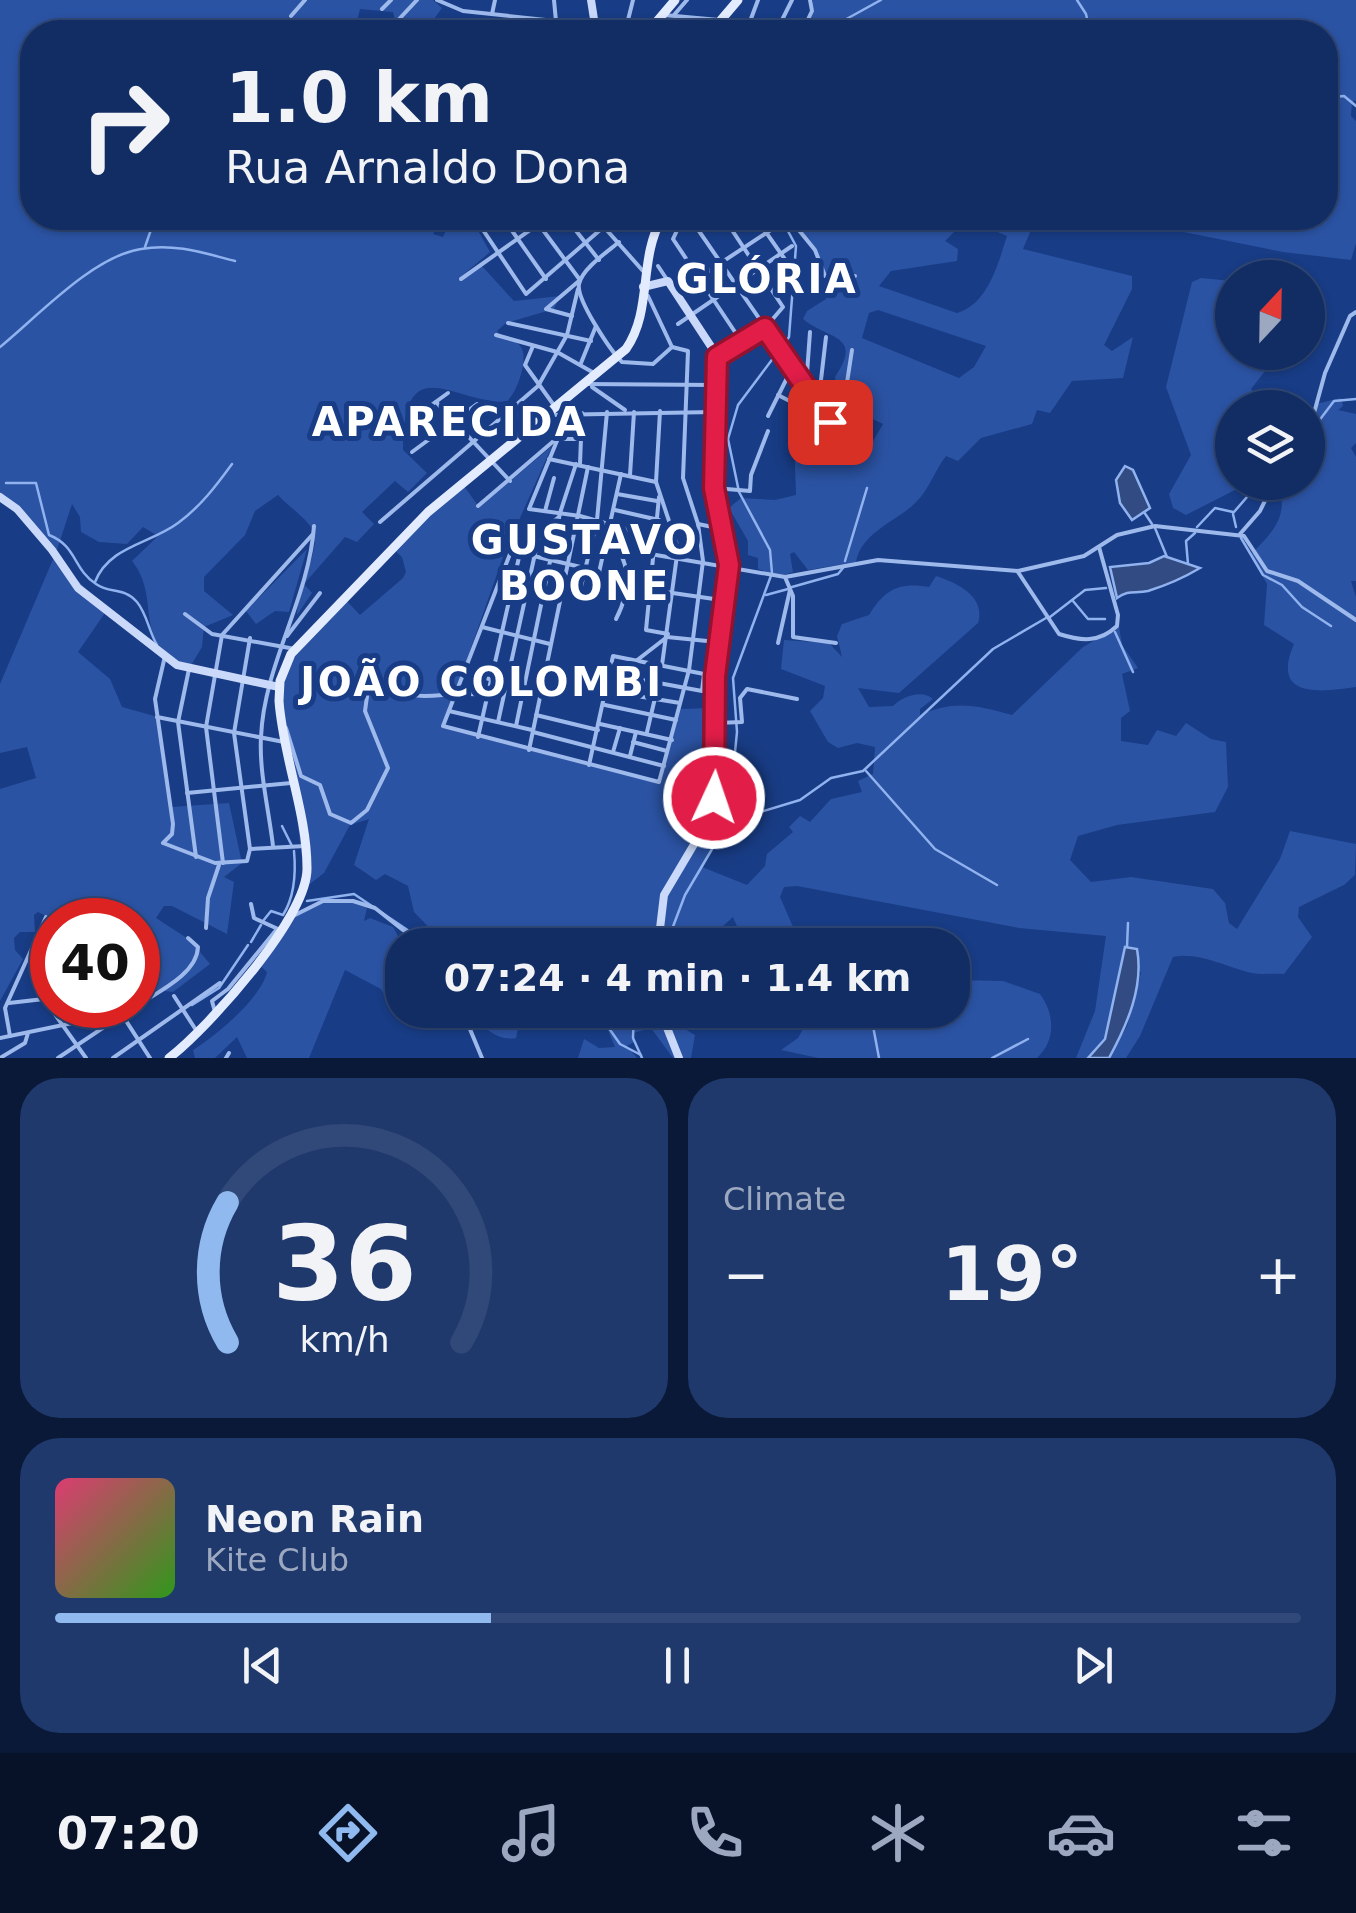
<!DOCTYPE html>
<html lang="en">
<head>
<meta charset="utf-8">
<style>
  body { margin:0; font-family:"DejaVu Sans",sans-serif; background:#1f396d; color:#f1f3f6; height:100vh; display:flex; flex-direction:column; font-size:38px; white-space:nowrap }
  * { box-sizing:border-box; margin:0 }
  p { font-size:32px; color:#9ca8bf }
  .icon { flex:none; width:55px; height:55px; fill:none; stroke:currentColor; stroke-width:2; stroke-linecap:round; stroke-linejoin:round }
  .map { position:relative; height:1058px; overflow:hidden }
  .side { display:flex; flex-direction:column; gap:20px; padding:20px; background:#0a1937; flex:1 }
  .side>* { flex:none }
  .hud { position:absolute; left:20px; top:20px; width:1318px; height:210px; border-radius:40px; box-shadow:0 2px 8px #0004,0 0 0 2px #314978; background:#122d64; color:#f1f3f6; overflow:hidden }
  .needle { width:65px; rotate:22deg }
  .tools { position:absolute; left:1215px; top:260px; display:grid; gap:20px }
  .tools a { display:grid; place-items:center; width:110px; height:110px; border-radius:50%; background:#122d64; box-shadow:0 2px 8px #0004,0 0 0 2px #314978; font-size:50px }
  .speed { position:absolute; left:30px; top:898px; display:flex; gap:20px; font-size:50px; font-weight:700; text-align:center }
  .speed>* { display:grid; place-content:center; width:130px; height:130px; border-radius:50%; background:#122d64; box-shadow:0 2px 8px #0004,0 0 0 2px #314978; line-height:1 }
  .speed .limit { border:15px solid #d22; background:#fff; color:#111 }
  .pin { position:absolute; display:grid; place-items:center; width:85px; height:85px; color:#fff; margin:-42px; border-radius:20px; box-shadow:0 5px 15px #0006 }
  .me { position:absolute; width:110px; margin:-55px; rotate:3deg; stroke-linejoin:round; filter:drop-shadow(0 0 8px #0008) }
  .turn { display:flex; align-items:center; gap:35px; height:210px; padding:0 40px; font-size:45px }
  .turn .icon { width:130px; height:130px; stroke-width:2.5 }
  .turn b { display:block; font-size:70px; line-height:85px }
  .big { font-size:75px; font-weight:800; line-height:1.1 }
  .side .widget { flex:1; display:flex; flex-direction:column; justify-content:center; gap:15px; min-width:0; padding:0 35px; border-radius:40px; background:#1f396d }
  .side .dial { align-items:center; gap:0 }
  .dial svg { height:260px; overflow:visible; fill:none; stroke:#314978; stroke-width:7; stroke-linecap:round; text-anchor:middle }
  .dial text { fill:#f1f3f6; stroke:none }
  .song { display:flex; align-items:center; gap:30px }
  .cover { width:120px; height:120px; border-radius:15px; background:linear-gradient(135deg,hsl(340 70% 55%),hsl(110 70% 35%)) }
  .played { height:10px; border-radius:5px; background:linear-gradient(90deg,#90b9f0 35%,#314978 35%) }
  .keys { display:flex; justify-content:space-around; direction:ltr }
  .heat { display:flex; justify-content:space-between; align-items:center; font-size:55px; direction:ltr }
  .side .tiles { flex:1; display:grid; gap:20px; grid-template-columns:1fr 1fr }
  .widget:last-child { grid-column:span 2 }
  .trip { position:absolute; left:385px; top:928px; width:585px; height:100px; border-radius:40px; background:#122d64; box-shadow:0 2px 8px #0004,0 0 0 2px #314978; font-weight:800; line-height:100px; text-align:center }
  .tabs { display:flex; height:160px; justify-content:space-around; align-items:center; background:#071228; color:#9ca8bf }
  .tabs .icon { width:70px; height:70px }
  .tabs .selected { color:#90b9f0 }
  .tabs b { font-size:45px; color:#f1f3f6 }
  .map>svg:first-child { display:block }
</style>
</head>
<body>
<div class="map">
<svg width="1356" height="1058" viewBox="0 0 1356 1058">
  <rect width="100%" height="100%" fill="#183c85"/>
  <g fill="#2b53a3" fill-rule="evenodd">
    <path d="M0 0H433L442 8 428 27 396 25 393 12 360 9 357 21H333L330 32H32V218H442L433 234 443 237 452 218H471L490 252 457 280 482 266 514 301 560 296 554 309 506 323 497 331C502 338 519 340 522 349 528 362 516 395 506 402 450 402 404 348 403 450L427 473 408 492 395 481 362 512 374 524 357 542 345 537 304 584 312 593 297 615C296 596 322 545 313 530 305 517 288 506 278 495L255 511 245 535 204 577V591L233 615 204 627 202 647 190 667C129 644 163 600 132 561L158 536 143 527 127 544 99 542 81 532 80 517 72 504 56 553 0 496Z"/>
    <polygon points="813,0 1356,0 1356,100 1352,102 1351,116 1356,121 1356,243 1351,260 1283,252 1114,218 1325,218 1325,32 804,32"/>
    <path d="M791 218H1036L1023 249 1132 276V289L1104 345 1112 351 1133 337 1123 378 1072 381 1050 413 1037 410 1032 424 981 438 958 461 946 456C935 470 929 490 916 502 897 522 862 531 856 562L808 570 794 552 790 554 793 572 781 576 758 569V558L748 555V541L729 508 741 498 775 500 796 495 794 437 862 460 883 424C859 412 837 408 835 377 864 334 828 340 803 319L807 311 826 299C829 264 808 245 791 218ZM961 225H981L1007 236C998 264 988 304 957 313L879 286 891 271 957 261 958 249 945 241ZM878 310 986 346 974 367 959 378 862 338 869 313Z"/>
    <path d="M1201 278 1232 281V352L1262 353 1275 358 1251 389 1260 399 1261 407 1232 408V482H1308V428L1316 404 1341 398 1343 406 1338 410 1356 414V443L1351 448 1356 457V581H1351L1356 597V687C1317 693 1271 697 1294 644L1264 625 1267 584 1250 555C1268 537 1288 519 1280 492L1262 490 1259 497 1235 490 1186 515 1173 508 1169 494 1191 455 1166 387 1192 282Z"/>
    <path d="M552 446 504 554 443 728 660 784 679 709 711 708 696 783 719 791 724 826 702 867 747 885 765 866 767 854 793 832 789 827 800 816 810 822 831 799 862 792 858 781 873 774 875 747 857 743 838 748 828 742 810 711 823 698 825 686 781 669 784 640 829 643 842 657 837 636 842 624 869 615C885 589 899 582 929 587L936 576C957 583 986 596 978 623L899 693 858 688 869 707 893 706C902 696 923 689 933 699L920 709V715C954 700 976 705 1012 715L1083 647 1119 626 1122 645 1138 668 1122 674 1130 711 1121 718V741L1148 745 1157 730 1176 736 1186 723 1211 739 1226 742 1228 787 1215 812 1117 825 1078 836 1070 860 1091 882 1131 877 1213 889 1225 903 1229 923 1237 929 1280 859 1290 831 1356 844 1355 875 1344 885 1299 907 1298 917 1312 937 1284 974C1274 973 1261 975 1252 973 1231 969 1198 951 1173 957L1140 1036 1126 1058H1109L1127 1026 1141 973 1125 948 1105 1039 1088 1058H1076L1095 1011 1106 936 1019 928 797 886 784 887 780 897 801 945H745L733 917 702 945H656V934L648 930 635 945H446L414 912 408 886 385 874 376 880 354 865 369 819 350 825 324 873 306 887 280 690 291 657 344 598 360 615 403 578 406 572 402 557 393 549 428 513 464 486 479 507Z"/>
    <polygon points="307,549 289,612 275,611 256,624 246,611"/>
    <polygon points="54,557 107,610 78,652 110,679 122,707 158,717 172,807 229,803 242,863 224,877 234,882 227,934 172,906 164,906 156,918 190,940 210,964 173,992 138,988 138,920 52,920 56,1005 51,1007 38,967 48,917 38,912 34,915 35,932 20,932 14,938 15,950 23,959 0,1001 0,789 36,778 27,747 0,753 0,684"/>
    <path d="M319 902H351L367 908 364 921 370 918 393 927 403 945 401 1001 407 1012 393 1009 381 989 345 970 309 1058H247L237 1037 215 1058H195L193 1050C217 1035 261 998 267 972L257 963 296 914Z"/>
    <path d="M953 980 1003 981 1040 994C1055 1014 1056 1041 1037 1058H818L781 1050 798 1038 813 1010H952Z"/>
    <path d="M466 1010H522L516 1038C495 1042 480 1023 466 1010Z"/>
    <polygon points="613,1010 674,1010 678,1025 695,1035 691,1058 673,1058 651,1028 633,1033 634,1042 627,1046 637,1058 578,1058 584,1039 599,1048 615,1047 608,1030"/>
  </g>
  <g fill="#324c83" stroke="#90b2ef" stroke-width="2.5">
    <polygon points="1125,466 1133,470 1150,508 1132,520 1120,503 1116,480"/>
    <path d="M1164 556 1200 568C1185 577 1164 586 1148 591 1135 594 1129 589 1117 598L1110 567 1149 563Z"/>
    <path d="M1125 947 1137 949C1144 987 1127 1025 1109 1058H1088L1105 1039Z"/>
  </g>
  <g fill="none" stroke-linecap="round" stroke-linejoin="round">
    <g stroke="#90b2ef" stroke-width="2.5">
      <polyline points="1077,0 1086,14 1090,32"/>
      <polyline points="833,32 841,22 881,0"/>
      <polyline points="1325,98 1344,96 1356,106"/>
      <polyline points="145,247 155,218"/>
      <path d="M0 347C37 317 93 256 141 249 174 243 204 253 235 261"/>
      <polyline points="1315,426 1334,401 1356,399"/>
      <path d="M6 483H36L49 535C77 546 73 569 96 584 110 594 124 587 137 602 147 614 149 632 157 645"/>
      <polyline points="1144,512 1152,524"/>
      <polyline points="1234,512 1260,482"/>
      <polyline points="1233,514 1236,527"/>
      <polyline points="1197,527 1215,508 1233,512"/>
      <polyline points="1155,528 1167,557"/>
      <polyline points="1241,538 1263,575 1282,585 1302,607 1331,626"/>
      <polyline points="845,561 867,488"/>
      <polyline points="1188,564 1186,541 1195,533"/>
      <path d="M95 582C109 546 150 544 178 523 200 507 216 486 232 464"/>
      <polyline points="792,587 838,574 843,568"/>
      <polyline points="766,595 788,589"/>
      <polyline points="1073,601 1088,619 1105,619"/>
      <polyline points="1050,617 1085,590 1106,588"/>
      <polyline points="1115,632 1133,672"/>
      <polyline points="866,771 935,849 997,885"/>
      <polyline points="731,821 800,800 831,778 863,771 993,649 1046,618"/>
      <polyline points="282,826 292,846"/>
      <polyline points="307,901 354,894 409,931"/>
      <path d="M263 921 271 911 283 915C295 896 296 873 294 851"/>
      <polyline points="251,942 261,925"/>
      <polyline points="666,945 685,895 728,822 737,732 733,678 772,573 770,550 739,492 728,439 738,405 789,337 796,246 781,218"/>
      <polyline points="1127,947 1128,923"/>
      <polyline points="192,1005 219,988 248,945"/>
      <polyline points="634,1010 633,1038 642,1058"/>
      <polyline points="870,1010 879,1058"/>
      <polyline points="606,1024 620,1044 641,1055"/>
      <polyline points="992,1058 1028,1039"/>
    </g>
    <g stroke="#9eb9ec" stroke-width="4">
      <polyline points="437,0 463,11 555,21"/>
      <polyline points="554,0 557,32"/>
      <polyline points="382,9 391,0"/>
      <polyline points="492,14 495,0"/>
      <polyline points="664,15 719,20"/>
      <polyline points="674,15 687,0"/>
      <polyline points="291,16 305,0"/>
      <polyline points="352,32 358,21 453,32"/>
      <polyline points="387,32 417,0"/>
      <polyline points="625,32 633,0"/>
      <polyline points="746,32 758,0"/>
      <polyline points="776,32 792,0"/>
      <polyline points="802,32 812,11 810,0"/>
      <polyline points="475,218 526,294 614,218"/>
      <polyline points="503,218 546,279"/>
      <polyline points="534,218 580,280 546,309 572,316"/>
      <polyline points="566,218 599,260"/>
      <polyline points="596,218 643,271"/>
      <polyline points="632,218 635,221"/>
      <polyline points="672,218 680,224 691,218"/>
      <polyline points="690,218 827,417 830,425 825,444"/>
      <polyline points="756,218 791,268"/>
      <polyline points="680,224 673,239 743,344"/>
      <path d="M619 242C607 252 582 269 579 284 576 299 610 350 622 362L653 364 672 347 648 296"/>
      <polyline points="658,266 666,278"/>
      <polyline points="461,279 547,218"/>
      <polyline points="675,293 789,218 815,250 825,276 855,276"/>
      <polyline points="508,323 591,341"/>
      <polyline points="678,324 792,246"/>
      <polyline points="496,335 557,352 594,373"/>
      <polyline points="533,346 525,365 553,404"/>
      <polyline points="719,356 765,328 783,307 724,218"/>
      <polyline points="581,363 596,326"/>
      <polyline points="585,384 715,385"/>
      <polyline points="592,387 625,410"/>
      <polyline points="806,387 810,332"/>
      <polyline points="778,395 807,410"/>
      <polyline points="819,397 844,402 852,350"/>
      <polyline points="819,397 826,337"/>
      <polyline points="436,402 510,481"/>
      <polyline points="514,409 527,430"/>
      <polyline points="660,411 656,482 678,548 662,665"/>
      <polyline points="568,414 529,509 580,516 658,538"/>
      <polyline points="549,415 714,412"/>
      <polyline points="768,416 792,368"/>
      <polyline points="412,419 448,393"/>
      <polyline points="798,429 810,394"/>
      <polyline points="1308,435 1325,373 1350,316 1356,312"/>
      <polyline points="412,452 477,404"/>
      <polyline points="549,459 656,482"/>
      <polyline points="580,464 582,413"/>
      <polyline points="630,475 634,412"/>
      <polyline points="715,488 750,491 751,475 768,431"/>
      <polyline points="617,494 657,501"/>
      <polyline points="659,497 646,630 668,634"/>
      <polyline points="478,506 556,439 582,439"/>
      <polyline points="615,510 659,520"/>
      <polyline points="545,511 554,478"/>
      <polyline points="559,517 510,554 443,726 659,782 689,670 703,561 698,524 683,478 688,351 672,347"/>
      <polyline points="380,522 538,386 567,335 578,289"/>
      <polyline points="698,524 722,529"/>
      <polyline points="1240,534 1260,511 1274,482"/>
      <path d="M609 537C632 562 631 590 616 619"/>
      <polyline points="512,551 585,568"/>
      <polyline points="656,555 785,577 878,560 1018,571 1084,556 1117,535 1155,526 1244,536 1267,571 1298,581 1356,620"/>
      <path d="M1018 572 1059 634C1081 641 1099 643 1117 626L1118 615 1099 547"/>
      <polyline points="785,577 793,596 793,637 836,643"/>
      <polyline points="596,586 621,474"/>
      <polyline points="652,590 721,600"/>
      <polyline points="510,593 528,588 562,595"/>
      <polyline points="579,595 597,520 607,412"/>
      <polyline points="185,614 212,634 295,649"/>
      <polyline points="482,627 550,644"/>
      <polyline points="287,636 320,593"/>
      <polyline points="667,637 717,642"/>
      <polyline points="250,638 234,733 250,849 305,846"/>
      <polyline points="778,643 790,590"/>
      <polyline points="165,656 155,699 173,824 172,834 163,843 215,863 247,861 250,849"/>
      <polyline points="189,669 178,722 196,857"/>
      <polyline points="464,673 540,691"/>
      <polyline points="632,676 636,661 667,637"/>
      <polyline points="606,691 680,703"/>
      <polyline points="605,705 676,720"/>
      <polyline points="449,711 532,730"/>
      <polyline points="536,715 598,730"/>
      <polyline points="157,717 284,742"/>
      <polyline points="498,722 540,531"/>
      <polyline points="716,723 742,722 740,698 747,689 797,699"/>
      <polyline points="600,724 672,740"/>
      <polyline points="516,726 560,513 576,464"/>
      <path d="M286 728 301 776 320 785 330 814 351 823 367 810 388 768 365 711 369 682 379 680C417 710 444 687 486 696"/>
      <polyline points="533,732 664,766"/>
      <polyline points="647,732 655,698"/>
      <polyline points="478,737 520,553"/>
      <polyline points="633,742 667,751"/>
      <polyline points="529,750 588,467"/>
      <polyline points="613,752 620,728"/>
      <polyline points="630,756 636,732"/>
      <polyline points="589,765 613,656 704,674 702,691 610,674"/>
      <polyline points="187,793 291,783"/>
      <path d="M273 846C269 811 259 772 261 737 264 664 309 599 314 526"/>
      <polyline points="223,863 206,727 222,635 313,534"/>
      <polyline points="251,904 254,918 278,929"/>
      <polyline points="293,916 323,901 353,901 375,908 422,945"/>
      <polyline points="206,928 208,898 219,865"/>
      <polyline points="52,972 47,977 44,999 86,1058"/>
      <polyline points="174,996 196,1030"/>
      <polyline points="9,1003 44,999"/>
      <path d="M138 1005C158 992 197 974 198 947L188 938"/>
      <polyline points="462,1010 482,1058"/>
      <polyline points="215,1012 212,1001 228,989 277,929"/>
      <polyline points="10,1036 5,1008 46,917"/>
      <polyline points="0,1038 121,1013 150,1058"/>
      <polyline points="0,1058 25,1043 28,1033"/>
      <polyline points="58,1058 137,1005"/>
      <polyline points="113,1058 220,983"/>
      <polyline points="226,1058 229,1053"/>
    </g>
    <g stroke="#cad9f9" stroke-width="8">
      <polyline points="591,0 596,32"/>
      <polyline points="643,287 668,281 716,354 714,488 729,565 715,676 716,788 696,841 664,895 658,945"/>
      <polyline points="0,497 17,509 52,550 78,588 177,665 279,687"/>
      <polyline points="660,1010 679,1058"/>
    </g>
    <g stroke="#e3ebff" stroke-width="9">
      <polyline points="648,32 675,0"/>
      <polyline points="727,32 721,20 738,0"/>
      <path d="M169 1058C208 1028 308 917 307 868 307 813 283 757 279 701L280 681 291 654 428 512 626 349C653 310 638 259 662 218"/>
    </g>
  </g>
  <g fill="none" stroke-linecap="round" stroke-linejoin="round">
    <defs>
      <polyline id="route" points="714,798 715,676 729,565 714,488 717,357 765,328 830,422"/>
    </defs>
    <use href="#route" stroke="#92132f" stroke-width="25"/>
    <use href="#route" stroke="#e11d48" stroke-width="18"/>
  </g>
  <g text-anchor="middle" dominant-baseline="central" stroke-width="10" stroke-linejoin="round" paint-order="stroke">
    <g font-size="40" font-weight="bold" letter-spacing="2.5" fill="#fff" stroke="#183c85">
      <text x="767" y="279">GLÓRIA</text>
      <text x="450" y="422">APARECIDA</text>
      <text x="585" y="540">GUSTAVO<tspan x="585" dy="46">BOONE</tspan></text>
      <text x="482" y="682">JOÃO COLOMBI</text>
    </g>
  </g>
</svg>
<div class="tools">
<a><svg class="needle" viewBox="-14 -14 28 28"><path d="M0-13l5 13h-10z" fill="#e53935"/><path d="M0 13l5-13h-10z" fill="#9ca8bf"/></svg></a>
<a><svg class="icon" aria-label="layers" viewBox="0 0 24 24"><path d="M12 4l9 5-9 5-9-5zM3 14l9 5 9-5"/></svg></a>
</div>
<div class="speed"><div class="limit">40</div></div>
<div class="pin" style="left:830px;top:422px;background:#d93025"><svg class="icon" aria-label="arrive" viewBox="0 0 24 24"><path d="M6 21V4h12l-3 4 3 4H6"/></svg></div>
<svg class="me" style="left:714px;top:798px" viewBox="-20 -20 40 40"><circle r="17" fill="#e11d48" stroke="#fff" stroke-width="3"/><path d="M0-11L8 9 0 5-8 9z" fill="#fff"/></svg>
<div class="trip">07:24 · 4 min · 1.4 km</div>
<div class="hud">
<div class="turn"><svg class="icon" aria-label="right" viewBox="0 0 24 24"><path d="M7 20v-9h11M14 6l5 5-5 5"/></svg><div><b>1.0 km</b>Rua Arnaldo Dona</div></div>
</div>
</div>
<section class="side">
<div class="tiles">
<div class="widget dial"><svg viewBox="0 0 100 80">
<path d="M14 69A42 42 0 1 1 86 69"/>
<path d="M14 69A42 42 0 0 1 14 26" stroke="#90b9f0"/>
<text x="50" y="56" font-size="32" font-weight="700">36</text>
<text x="50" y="72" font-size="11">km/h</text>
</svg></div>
<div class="widget"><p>Climate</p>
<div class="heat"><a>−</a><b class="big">19°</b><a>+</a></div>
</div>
<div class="widget">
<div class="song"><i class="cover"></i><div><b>Neon Rain</b><p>Kite Club</p></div></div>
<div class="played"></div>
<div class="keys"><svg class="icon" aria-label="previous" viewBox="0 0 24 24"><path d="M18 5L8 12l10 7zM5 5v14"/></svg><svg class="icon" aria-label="pause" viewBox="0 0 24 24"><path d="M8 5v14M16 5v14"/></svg><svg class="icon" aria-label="next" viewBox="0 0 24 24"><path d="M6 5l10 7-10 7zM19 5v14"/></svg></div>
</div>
</div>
</section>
<nav class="tabs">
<b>07:20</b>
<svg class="icon selected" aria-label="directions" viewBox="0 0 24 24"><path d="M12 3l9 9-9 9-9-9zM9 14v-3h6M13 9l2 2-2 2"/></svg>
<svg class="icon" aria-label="music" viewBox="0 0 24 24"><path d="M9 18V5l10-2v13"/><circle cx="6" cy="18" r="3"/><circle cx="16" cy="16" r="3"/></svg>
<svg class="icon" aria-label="phone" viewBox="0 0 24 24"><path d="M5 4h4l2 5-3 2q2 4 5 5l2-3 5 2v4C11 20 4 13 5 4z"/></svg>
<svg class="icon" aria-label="climate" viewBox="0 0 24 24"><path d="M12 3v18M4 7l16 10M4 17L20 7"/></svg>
<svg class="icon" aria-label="car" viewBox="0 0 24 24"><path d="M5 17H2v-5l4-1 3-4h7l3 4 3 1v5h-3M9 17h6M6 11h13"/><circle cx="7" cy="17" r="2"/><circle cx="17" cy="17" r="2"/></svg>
<svg class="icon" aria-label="filters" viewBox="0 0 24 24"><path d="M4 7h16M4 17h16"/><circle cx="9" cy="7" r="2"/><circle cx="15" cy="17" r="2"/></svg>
</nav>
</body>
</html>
